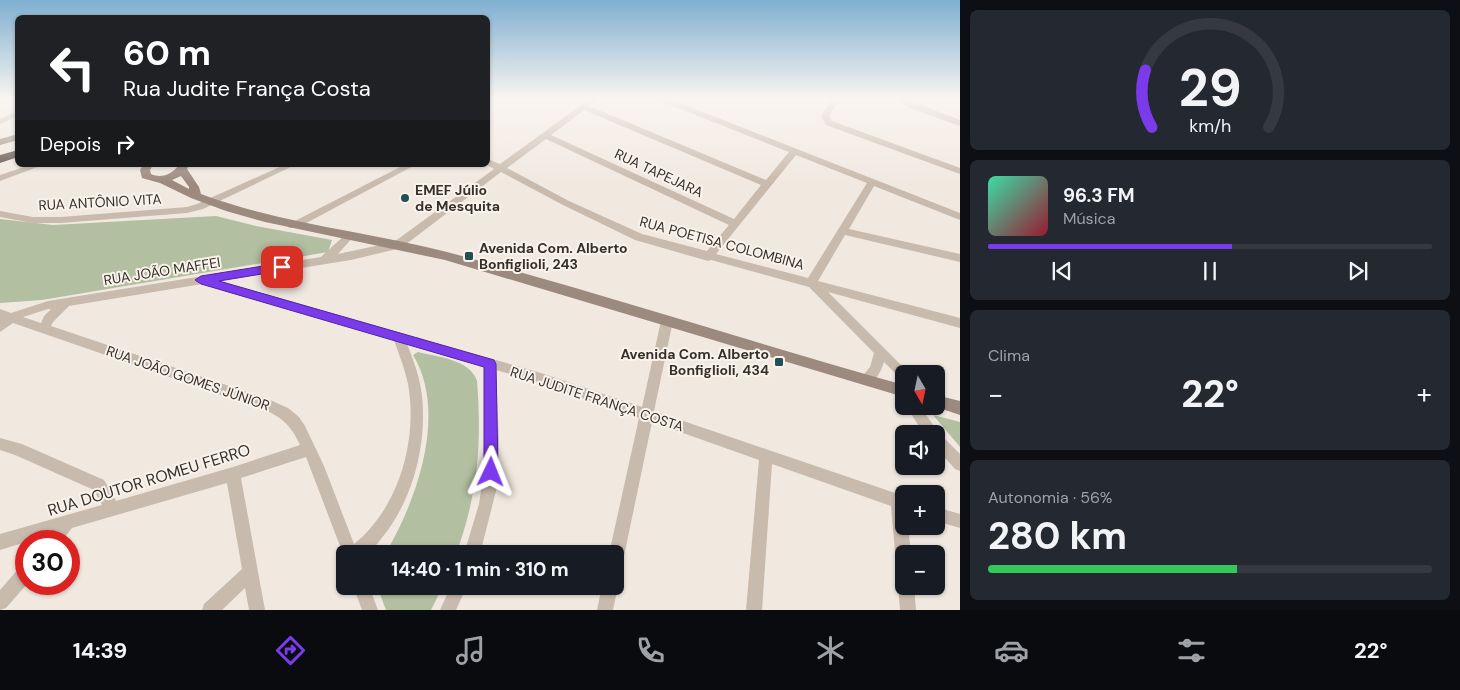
<!DOCTYPE html>
<html lang="pt">
<head>
<meta charset="utf-8">
<style>
  body { margin:0; font-family:"DM Sans",sans-serif; background:#242831; color:#f1f3f6; height:100vh; display:flex; flex-direction:column; font-size:19px; white-space:nowrap }
  * { box-sizing:border-box; margin:0 }
  p { font-size:16px; color:#9ea1a6 }
  .icon { flex:none; width:28px; height:28px; fill:none; stroke:currentColor; stroke-width:2; stroke-linecap:round; stroke-linejoin:round }
  .map { position:relative; flex:1; overflow:hidden }
  .side { display:flex; flex-direction:column; gap:10px; padding:10px; background:#0d0f14; width:500px }
  .side>* { flex:none }
  .guide { position:absolute; left:15px; top:15px; width:475px; height:152px; border-radius:8px; box-shadow:0 1px 4px #0004; background:#202124; color:#fff; overflow:hidden }
  .needle { width:32px; rotate:171deg }
  .controls { position:absolute; left:895px; top:365px; display:grid; gap:10px }
  .controls a { display:grid; place-items:center; width:50px; height:50px; border-radius:8px; background:#171b24; box-shadow:0 1px 4px #0004; font-size:25px }
  .speed { position:absolute; left:15px; top:530px; display:flex; gap:10px; font-size:25px; font-weight:700; text-align:center }
  .speed>* { display:grid; place-content:center; width:65px; height:65px; border-radius:50%; background:#171b24; box-shadow:0 1px 4px #0004; line-height:1 }
  .speed .limit { border:8px solid #d22; background:#fff; color:#111 }
  .pin { position:absolute; display:grid; place-items:center; width:42px; height:42px; color:#fff; margin:-21px; border-radius:10px; box-shadow:0 2px 8px #0006 }
  .me { position:absolute; width:55px; margin:-28px; rotate:2deg; stroke-linejoin:round; filter:drop-shadow(0 0 4px #0008) }
  .turn { display:flex; align-items:center; gap:18px; height:105px; padding:0 25px; font-size:22px }
  .turn .icon { width:65px; height:65px; stroke-width:2.5 }
  .turn b { display:block; font-size:35px; line-height:42px }
  .then { display:flex; align-items:center; height:48px; padding:0 25px; background:#0003; gap:10px; font-size:19px }
  .big { font-size:38px; font-weight:700; line-height:1.1 }
  .side .card { flex:1; display:flex; flex-direction:column; justify-content:center; gap:8px; min-width:0; padding:0 18px; border-radius:8px; background:#242831 }
  .side .dial { align-items:center; gap:0 }
  .dial svg { height:130px; overflow:visible; fill:none; stroke:#363941; stroke-width:7; stroke-linecap:round; text-anchor:middle }
  .dial text { fill:#f1f3f6; stroke:none }
  .song { display:flex; align-items:center; gap:15px }
  .cover { width:60px; height:60px; border-radius:8px; background:linear-gradient(135deg,hsl(160 70% 55%),hsl(350 70% 35%)) }
  .played { height:5px; border-radius:2px; background:linear-gradient(90deg,#7c3aed 55%,#363941 55%) }
  .keys { display:flex; justify-content:space-around; direction:ltr }
  .heat { display:flex; justify-content:space-between; align-items:center; font-size:28px; direction:ltr }
  .charge { height:8px; border-radius:4px; background:linear-gradient(90deg,#34c759 56%,#363941 0) }
  .trip { position:absolute; left:336px; top:545px; width:288px; height:50px; border-radius:8px; background:#171b24; box-shadow:0 1px 4px #0004; font-weight:700; line-height:50px; text-align:center }
  .tabs { display:flex; height:80px; justify-content:space-around; align-items:center; background:#090b0e; color:#9ea1a6 }
  .tabs .icon { width:35px; height:35px }
  .tabs .current { color:#7c3aed }
  .tabs b { font-size:22px; color:#f1f3f6 }
  main { display:flex; flex:1; min-height:0 }
  .map>svg:first-child { display:block }
</style>
</head>
<body>
<main>
<div class="map">
<svg width="960" height="610" viewBox="0 0 960 610">
  <rect width="100%" height="100%" fill="#f1e9e0"/>
  <g fill="#b3bfa1">
    <polygon points="216,216 256,226 332,240 328,252 42,300 0,303 0,219 53,225"/>
    <path d="M418 352C437 357 470 359 477 381 482 444 478 494 456 554H385C417 501 448 412 413 355Z"/>
    <polygon points="933,415 960,422 960,447"/>
    <polygon points="377,586 443,586 431,610 386,610"/>
  </g>
  <g fill="none" stroke-linecap="round" stroke-linejoin="round">
    <g fill="#c8baac" fill-rule="evenodd">
      <path d="M591 98H599L589 106 766 180 789 152 658 100 657 98H667L960 213V220L874 186 849 229 960 254V262L845 235 818 281 960 318V328L828 292 910 374H904V379L900 378 884 362C881 372 873 388 861 384L859 380 870 367 874 353 809 287 711 260 708 261 635 240 563 205 501 172 401 248 351 260 220 281 538 372 642 407 661 321 663 318H671L673 321 654 411 904 496V526H908L911 554H904V571L898 569 896 563 891 506 772 464 762 610H746L759 460 652 422 623 561 620 566 615 569V554H609L639 418 538 382 496 370 499 441 497 487 480 554H464L479 504 484 472V367L407 344C416 366 423 387 423 411 424 456 410 504 381 539 377 544 371 552 364 554 358 555 351 554 345 554V559L306 457 241 478 265 610H249L245 588 222 610H202L204 604 242 569 227 483 72 528 62 541H44L46 536 0 550V534L102 505 94 490 15 455 0 450V438L22 444 104 480 116 501 233 467 300 445C292 427 283 418 265 410L13 323 0 332V309L11 313 48 301 321 257C325 253 346 234 349 232L354 236 338 254 394 242 494 169 487 165 488 159 500 164ZM584 110 761 185 734 219 551 135ZM546 139 729 225 707 251 642 234 569 201 507 168ZM796 155 867 183 808 278 716 254ZM202 284 394 340C399 355 405 369 408 384 418 440 399 508 354 544L324 466 305 426 299 417 288 408 268 399 51 326 53 322 69 306ZM48 309H51L44 316 41 323 23 317Z"/>
      <polygon points="833,98 841,98 829,116 832,121 960,168 960,174 826,125 821,116"/>
      <polygon points="18,110 18,116 0,124 0,119"/>
      <polygon points="30,165 43,165 0,181 0,175"/>
      <polygon points="284,165 295,165 203,209 187,213 61,223 33,223 0,217 0,211 33,217 61,217 187,207 197,204"/>
      <polygon points="404,165 415,165 297,228 289,228 288,226 289,224"/>
      <polygon points="906,406 920,406 938,432 960,454 960,471 955,469 936,448 936,434 924,434"/>
      <polygon points="936,507 960,514 960,528 936,521"/>
      <polygon points="26,565 27,584 6,608 0,610 0,590 20,567"/>
      <polygon points="904,579 904,586 914,586 916,610 900,610 898,586 900,580"/>
      <polygon points="615,580 618,586 613,610 597,610 602,586 615,586"/>
      <polygon points="353,586 369,586 378,610 362,610"/>
      <polygon points="451,586 467,586 456,610 440,610"/>
    </g>
    <polygon fill="#c8baac" fill-rule="evenodd" points="893,98 903,98 960,120 960,126 910,108"/>
    <g fill="#9c8a7e" fill-rule="evenodd">
      <polygon points="18,134 18,140 0,145 0,139"/>
      <path d="M143 165H153L150 170 151 174C162 179 172 174 179 165H189L187 169 199 187 201 194C281 224 365 231 447 252 600 293 751 342 904 385V397L445 260 265 222 226 211 191 198 160 183 142 178 140 170ZM181 176 189 187V189L172 180Z"/>
      <polygon points="936,395 960,401 960,415 933,406 936,406"/>
    </g>
    <polygon fill="#574a42" fill-rule="evenodd" points="18,150 18,157 0,163 0,155"/>
  </g>
  <linearGradient id="sky" x2="0" y2="1"><stop stop-color="#7fafd0"/><stop offset="0.54" stop-color="#f9f5f1"/><stop offset="1" stop-color="#f9f5f1" stop-opacity="0"/></linearGradient>
  <rect width="960" height="183" fill="url(#sky)"/>
  <polygon fill="#7c3aed" stroke="#51269a" points="282,263 286,264 287,267 286,270 219,281 494,360 496,364 498,472 496,477 491,480 486,477 484,472 484,367 201,284 195,280 201,276"/>
  <g fill="#234f55" stroke="#f9f3ec" stroke-width="2">
    <circle cx="405" cy="198" r="5"/>
    <rect x="464" y="251" width="10" height="10" rx="2.5"/>
    <rect x="774" y="357" width="10" height="10" rx="2.5"/>
  </g>
  <g text-anchor="middle" dominant-baseline="central" stroke-width="4" stroke-linejoin="round" paint-order="stroke">
    <g font-size="14" fill="#372f2a" stroke="#f9f3ec">
      <text transform="translate(659 173) rotate(25)">RUA TAPEJARA</text>
      <text transform="translate(100 202) rotate(-3)">RUA ANTÔNIO VITA</text>
      <text transform="translate(722 243) rotate(15)">RUA POETISA COLOMBINA</text>
      <text transform="translate(162 271) rotate(-9)">RUA JOÃO MAFFEI</text>
      <text transform="translate(188 378) rotate(19)">RUA JOÃO GOMES JÚNIOR</text>
      <text transform="translate(597 399) rotate(18)">RUA JUDITE FRANÇA COSTA</text>
    </g>
    <g font-size="14" font-weight="bold" fill="#372f2a" stroke="#f9f3ec" text-anchor="start">
      <text x="415" y="190">EMEF Júlio<tspan x="415" dy="16">de Mesquita</tspan></text>
      <text x="479" y="248">Avenida Com. Alberto<tspan x="479" dy="16">Bonfiglioli, 243</tspan></text>
      <text x="769" y="354" text-anchor="end">Avenida Com. Alberto<tspan x="769" dy="16">Bonfiglioli, 434</tspan></text>
    </g>
    <g font-size="16" fill="#372f2a" stroke="#f9f3ec">
      <text transform="translate(149 480) rotate(-17)">RUA DOUTOR ROMEU FERRO</text>
    </g>
  </g>
</svg>
<div class="controls">
<a><svg class="needle" viewBox="-14 -14 28 28"><path d="M0-13l5 13h-10z" fill="#e53935"/><path d="M0 13l5-13h-10z" fill="#9ea1a6"/></svg></a>
<a><svg class="icon" aria-label="sound" viewBox="0 0 24 24"><path d="M4 9h4l5-4v14l-5-4H4zM17 9q2 3 0 6"/></svg></a>
<a>+</a>
<a>−</a>
</div>
<div class="speed"><div class="limit">30</div></div>
<div class="pin" style="left:282px;top:267px;background:#d93025"><svg class="icon" aria-label="arrive" viewBox="0 0 24 24"><path d="M6 21V4h12l-3 4 3 4H6"/></svg></div>
<svg class="me" style="left:491px;top:472px" viewBox="-20 -20 40 40"><path d="M0-17L14 15 0 8-14 15z" fill="#7c3aed" stroke="#fff" stroke-width="4"/></svg>
<div class="trip">14:40 · 1 min · 310 m</div>
<div class="guide">
<div class="turn"><svg class="icon" aria-label="left" viewBox="0 0 24 24"><path d="M17 20v-9H6M10 6l-5 5 5 5"/></svg><div><b>60 m</b>Rua Judite França Costa</div></div>
<div class="then">Depois<svg class="icon" aria-label="right" viewBox="0 0 24 24"><path d="M7 20v-9h11M14 6l5 5-5 5"/></svg></div>
</div>
</div>
<section class="side">
<div class="card dial"><svg viewBox="0 0 100 80">
<path d="M14 69A42 42 0 1 1 86 69"/>
<path d="M14 69A42 42 0 0 1 10 34" stroke="#7c3aed"/>
<text x="50" y="56" font-size="32" font-weight="700">29</text>
<text x="50" y="72" font-size="11">km/h</text>
</svg></div>
<div class="card">
<div class="song"><i class="cover"></i><div><b>96.3 FM</b><p>Música</p></div></div>
<div class="played"></div>
<div class="keys"><svg class="icon" aria-label="previous" viewBox="0 0 24 24"><path d="M18 5L8 12l10 7zM5 5v14"/></svg><svg class="icon" aria-label="pause" viewBox="0 0 24 24"><path d="M8 5v14M16 5v14"/></svg><svg class="icon" aria-label="next" viewBox="0 0 24 24"><path d="M6 5l10 7-10 7zM19 5v14"/></svg></div>
</div>
<div class="card"><p>Clima</p>
<div class="heat"><a>−</a><b class="big">22°</b><a>+</a></div>
</div>
<div class="card"><p>Autonomia · 56%</p><b class="big">280 km</b><div class="charge"></div></div>
</section>
</main>
<nav class="tabs">
<b>14:39</b>
<svg class="icon current" aria-label="directions" viewBox="0 0 24 24"><path d="M12 3l9 9-9 9-9-9zM9 14v-3h6M13 9l2 2-2 2"/></svg>
<svg class="icon" aria-label="music" viewBox="0 0 24 24"><path d="M9 18V5l10-2v13"/><circle cx="6" cy="18" r="3"/><circle cx="16" cy="16" r="3"/></svg>
<svg class="icon" aria-label="phone" viewBox="0 0 24 24"><path d="M5 4h4l2 5-3 2q2 4 5 5l2-3 5 2v4C11 20 4 13 5 4z"/></svg>
<svg class="icon" aria-label="climate" viewBox="0 0 24 24"><path d="M12 3v18M4 7l16 10M4 17L20 7"/></svg>
<svg class="icon" aria-label="car" viewBox="0 0 24 24"><path d="M5 17H2v-5l4-1 3-4h7l3 4 3 1v5h-3M9 17h6M6 11h13"/><circle cx="7" cy="17" r="2"/><circle cx="17" cy="17" r="2"/></svg>
<svg class="icon" aria-label="filters" viewBox="0 0 24 24"><path d="M4 7h16M4 17h16"/><circle cx="9" cy="7" r="2"/><circle cx="15" cy="17" r="2"/></svg>
<b>22°</b>
</nav>
</body>
</html>
